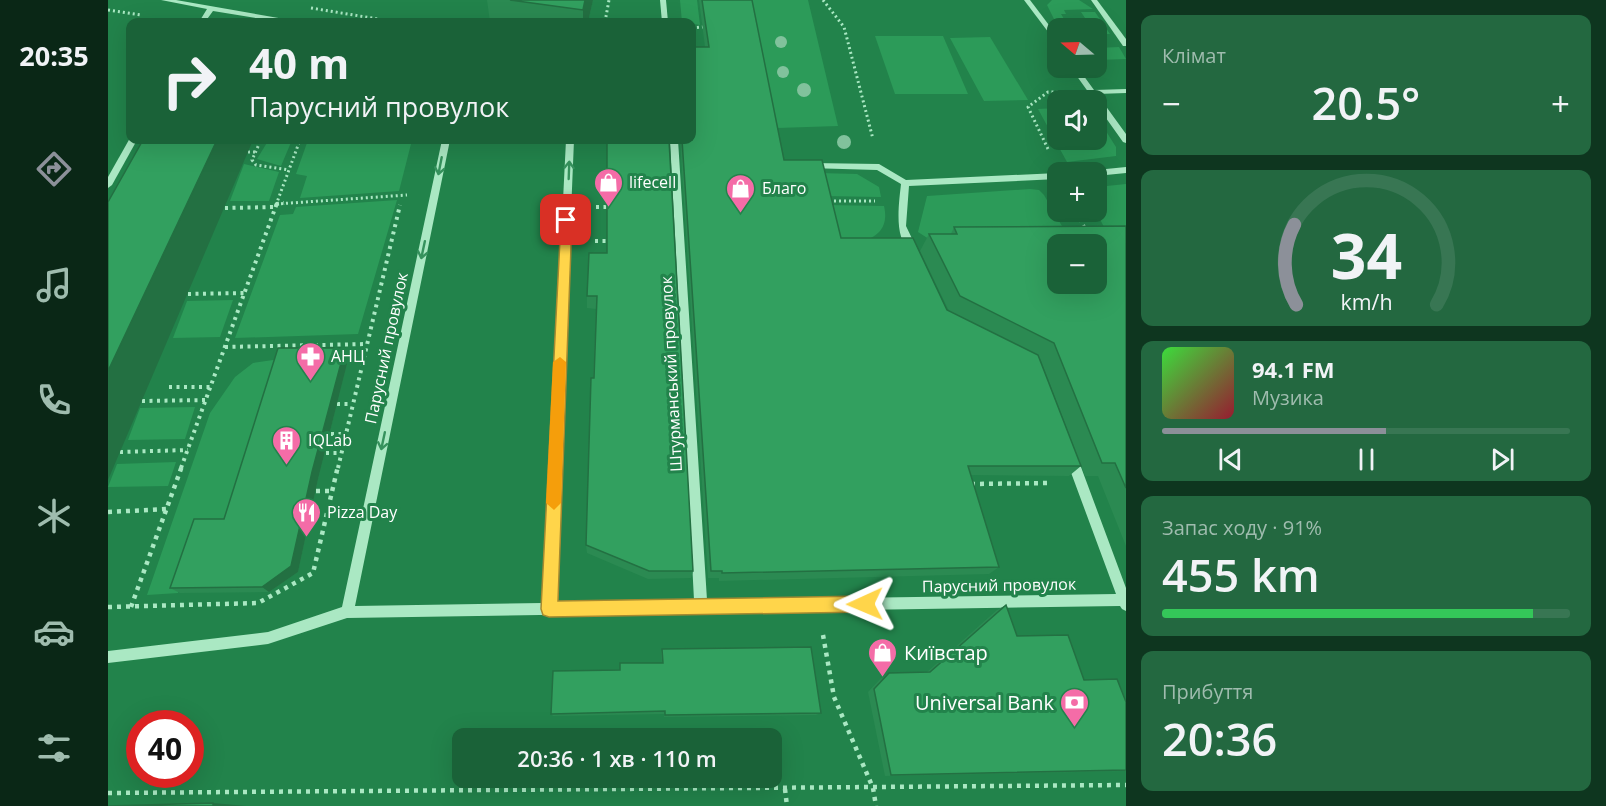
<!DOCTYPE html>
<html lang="uk">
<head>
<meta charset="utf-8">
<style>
  body { margin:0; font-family:"Open Sans",sans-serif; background:#236840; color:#f1f3f6; height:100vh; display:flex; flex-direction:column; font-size:22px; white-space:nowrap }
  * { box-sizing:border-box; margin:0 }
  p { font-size:20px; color:#9fbcae }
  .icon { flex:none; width:33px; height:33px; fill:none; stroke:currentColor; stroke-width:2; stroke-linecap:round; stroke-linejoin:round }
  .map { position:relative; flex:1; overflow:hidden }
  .sheet { display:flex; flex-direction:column; gap:15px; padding:15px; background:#0e361f; width:480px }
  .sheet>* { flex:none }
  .guide { position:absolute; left:18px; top:18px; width:570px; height:126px; border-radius:12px; box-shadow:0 6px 24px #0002; background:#1a6238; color:#f1f3f6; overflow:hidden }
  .needle { width:39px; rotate:289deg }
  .buttons { position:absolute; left:939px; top:18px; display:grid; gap:12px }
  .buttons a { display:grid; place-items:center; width:60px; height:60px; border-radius:12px; background:#1a6238; box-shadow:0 6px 24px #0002; font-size:30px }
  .speed { position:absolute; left:18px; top:710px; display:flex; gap:12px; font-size:30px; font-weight:700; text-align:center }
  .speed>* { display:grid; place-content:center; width:78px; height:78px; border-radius:50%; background:#1a6238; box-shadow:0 6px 24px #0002; line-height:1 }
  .speed .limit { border:9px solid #d22; background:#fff; color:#111 }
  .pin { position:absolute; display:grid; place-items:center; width:51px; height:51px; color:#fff; margin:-26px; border-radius:12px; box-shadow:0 3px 9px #0006 }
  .me { position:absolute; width:66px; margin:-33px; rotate:269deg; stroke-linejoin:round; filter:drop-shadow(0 0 4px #0008) }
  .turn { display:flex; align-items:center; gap:21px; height:126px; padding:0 24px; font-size:27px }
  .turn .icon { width:78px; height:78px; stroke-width:2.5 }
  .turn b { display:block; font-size:42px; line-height:51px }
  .big { font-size:45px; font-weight:600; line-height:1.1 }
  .sheet .card { flex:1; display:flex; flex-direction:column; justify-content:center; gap:9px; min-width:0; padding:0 21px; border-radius:12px; background:#236840 }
  .sheet .dial { align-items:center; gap:0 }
  .dial svg { height:156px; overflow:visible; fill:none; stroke:#387653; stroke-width:7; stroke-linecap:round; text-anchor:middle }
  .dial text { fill:#f1f3f6; stroke:none }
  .song { display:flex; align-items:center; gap:18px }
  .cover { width:72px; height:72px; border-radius:9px; background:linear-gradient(135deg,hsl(120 70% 55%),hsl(350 70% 35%)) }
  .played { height:6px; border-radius:3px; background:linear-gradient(90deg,#8c9099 55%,#387653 55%) }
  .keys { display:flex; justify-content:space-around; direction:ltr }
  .heat { display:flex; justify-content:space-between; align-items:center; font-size:33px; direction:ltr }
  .charge { height:9px; border-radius:4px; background:linear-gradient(90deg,#34c759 91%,#387653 0) }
  .trip { position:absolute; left:344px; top:728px; width:330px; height:60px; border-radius:12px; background:#1a6238; box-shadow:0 6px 24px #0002; font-weight:600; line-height:60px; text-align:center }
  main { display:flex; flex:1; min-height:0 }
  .tab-bar { display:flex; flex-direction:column; width:108px; justify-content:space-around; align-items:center; background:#0a2716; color:#9fbcae }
  .tab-bar .icon { width:42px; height:42px }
  .tab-bar .active { color:#8c9099 }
  .tab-bar b { font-size:27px; color:#f1f3f6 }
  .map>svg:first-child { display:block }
</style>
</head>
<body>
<main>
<nav class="tab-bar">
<b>20:35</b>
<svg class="icon active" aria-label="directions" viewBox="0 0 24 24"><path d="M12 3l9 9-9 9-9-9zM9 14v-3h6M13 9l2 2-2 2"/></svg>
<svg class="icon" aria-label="music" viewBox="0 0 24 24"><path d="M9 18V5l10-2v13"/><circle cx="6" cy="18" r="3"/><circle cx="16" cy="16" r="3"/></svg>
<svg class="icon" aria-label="phone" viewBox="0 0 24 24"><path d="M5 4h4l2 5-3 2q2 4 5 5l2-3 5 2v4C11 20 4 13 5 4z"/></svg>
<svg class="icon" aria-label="climate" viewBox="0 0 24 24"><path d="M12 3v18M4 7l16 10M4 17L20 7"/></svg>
<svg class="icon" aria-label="car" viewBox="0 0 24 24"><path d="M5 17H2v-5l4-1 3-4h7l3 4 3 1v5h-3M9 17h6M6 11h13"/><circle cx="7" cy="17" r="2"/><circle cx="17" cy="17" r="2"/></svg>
<svg class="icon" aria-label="filters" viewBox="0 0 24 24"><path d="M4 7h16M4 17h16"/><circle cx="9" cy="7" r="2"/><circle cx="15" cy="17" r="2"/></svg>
</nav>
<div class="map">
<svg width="1018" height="806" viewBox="0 0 1018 806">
  <rect width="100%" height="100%" fill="#22834b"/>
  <g fill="#2c9b59">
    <polygon points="572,0 589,0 592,25 574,22"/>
    <polygon points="642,0 700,0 730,126 669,128"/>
    <polygon points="944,0 971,0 985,9 956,10 958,14 953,14 956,19 946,19 939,5"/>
    <polygon points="973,12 987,12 1002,34 989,34 988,28 952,28 948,22 979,21"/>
    <polygon points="767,36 835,36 860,94 787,94"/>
    <polygon points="882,37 920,100 876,101 842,38"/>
    <polygon points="1011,47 1018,59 989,60 989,48"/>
    <polygon points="949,108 950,140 988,140 989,117 1008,147 1008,156 959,162 930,109"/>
    <polygon points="184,140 173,166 149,159 160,141"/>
    <polygon points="200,140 304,140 291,191 192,198 199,176 188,174"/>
    <polygon points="136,164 171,172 161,201 122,201"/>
    <polygon points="710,173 749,174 771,187 773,197 715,196"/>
    <polygon points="1018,184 1018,239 1003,240 988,212 989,187"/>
    <polygon points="922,189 931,190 936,195 962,240 824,241 810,232 819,196"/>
    <polygon points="289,200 250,334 127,338 172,215 185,214 188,207"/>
    <path d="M717 205 776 206C788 256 709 244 677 245Z"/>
    <polygon points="125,300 112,337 65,338 79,301"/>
    <polygon points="172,359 120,521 94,522 70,593 39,595 102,413 127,377 145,363"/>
    <polygon points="87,407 77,439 20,440 32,408"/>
    <polygon points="68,462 60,486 0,487 9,464"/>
  </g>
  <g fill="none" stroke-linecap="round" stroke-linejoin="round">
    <g stroke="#aae8c3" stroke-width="3" stroke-dasharray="2 3" stroke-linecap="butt">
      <polyline points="715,0 736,27 765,139"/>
      <polyline points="203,8 288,22"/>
      <polyline points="0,10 33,15"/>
      <polyline points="497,22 501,0"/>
      <polyline points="584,28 595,27"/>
      <polyline points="157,140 152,142 144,160 148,165 181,170"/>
      <polyline points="940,149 920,107 940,92 951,92"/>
      <polyline points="140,152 148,152"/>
      <polyline points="721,201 767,201"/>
      <polyline points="168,204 299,195"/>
      <polyline points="168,205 192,140"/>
    </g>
    <g stroke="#aae8c3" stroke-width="4" stroke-dasharray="3 4.5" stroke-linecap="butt">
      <polyline points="168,204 176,203"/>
      <polyline points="488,207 500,207"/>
      <polyline points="117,208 167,207"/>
      <polyline points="968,212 977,229"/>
      <polyline points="487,241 499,241"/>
      <polyline points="80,294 136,293"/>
      <polyline points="117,347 259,344"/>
      <polyline points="61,387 103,387"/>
      <polyline points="34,401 98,400"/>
      <polyline points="229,404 244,404"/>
      <polyline points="223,434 237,434"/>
      <polyline points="12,452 80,450"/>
      <polyline points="218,453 232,453"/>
      <polyline points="73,468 169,203"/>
      <polyline points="230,468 292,205"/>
    </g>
    <g stroke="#aae8c3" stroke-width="4.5" stroke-dasharray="4 5" stroke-linecap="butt">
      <polyline points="863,484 942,483"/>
      <polyline points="208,491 223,491"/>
      <polyline points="0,512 59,509"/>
      <polyline points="0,607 150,603 205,573 230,466"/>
      <polyline points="23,607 74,466"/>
      <polyline points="715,635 726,697 765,788 768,806"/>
      <polyline points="677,789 679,806"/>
      <polyline points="0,793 1018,785"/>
    </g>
    <g fill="#aae8c3" fill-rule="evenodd">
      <polygon points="53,0 68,0 182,20 185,22 173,22 105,11 97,22 91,22 99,9"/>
      <polygon points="552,0 558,0 560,22 554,22"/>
      <polygon points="916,0 922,0 950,37 950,45"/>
      <polygon points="983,0 989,0 1018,39 1018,46 1015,46"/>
      <polygon points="963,68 970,68 986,90 1018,89 1018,93 989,94 1018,134 1018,143 1015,142 988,104 988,100 986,100"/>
      <polygon points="22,138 29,140 4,185 0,188 0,177"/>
      <polygon points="334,140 342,140 247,606 435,603 458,140 466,140 447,603 586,600 562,140 570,140 599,600 1008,594 958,459 960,456 964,454 968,456 970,459 1018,588 1018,611 1014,609 1012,606 239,618 160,644 0,663 0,651 160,632 234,607"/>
      <path d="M703 163 771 164 798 180 950 173V179L801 186 798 226 809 249 804 252C785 241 791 203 793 184L769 170 700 168 699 166Z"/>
      <polygon points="1018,167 1018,173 988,176 988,172 984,172 988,170"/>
    </g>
  </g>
  <g fill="#81c29c">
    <circle cx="673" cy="42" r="6"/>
    <circle cx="675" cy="72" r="6"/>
    <circle cx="696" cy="90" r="7"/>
    <circle cx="736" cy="142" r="7"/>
  </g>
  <g fill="#2b8a52">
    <polygon points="379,0 485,0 480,22 382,22"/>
    <polygon points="591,0 644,0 676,160 733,238 839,310 841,311 812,251 821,234 843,234 846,227 1018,226 1018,546 990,476 977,476 932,358 931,358 973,466 961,476 863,475 891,567 881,574 611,581 611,578 600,578 572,140 584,140 597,47"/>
    <polygon points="499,140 562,140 561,140 585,571 583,578 540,579 479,553 478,545 488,309 479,308 479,296 499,253"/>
    <polygon points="237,348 241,356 210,479 190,572 161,592 72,593 62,588 116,519"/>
    <polygon points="898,605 909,636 976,680 1018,702 1018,771 777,776 760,692 775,676 781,673 819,672 889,610"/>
    <polygon points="554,649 713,713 708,715 556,717 556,714 445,716 443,714 512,670 554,663 553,654"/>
  </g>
  <g fill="#237042">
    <polygon points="477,0 485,0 480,22 475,22 475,10"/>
    <polygon points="109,140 145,140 0,480 0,371"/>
    <polygon points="237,348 241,356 210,479 190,572 161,592 154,587 204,472"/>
    <polygon points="105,803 138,806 105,806"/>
  </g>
  <g fill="#32a05f" stroke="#237042" stroke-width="1.5" fill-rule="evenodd">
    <polygon points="402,0 477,0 475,10"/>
    <polygon points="594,0 644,0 676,160 714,160 733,238 805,238 839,310 930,355 973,466 860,466 891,567 614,573 614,571 603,571 574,140 584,140 584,47 601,47"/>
    <polygon points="35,140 109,140 0,371 0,202"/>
    <polygon points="499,140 561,140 585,571 541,571 478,545 483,378 486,378 489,296 479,296 481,253 499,253"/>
    <path d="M1018 226V488L1007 463H994L946 343 852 296 821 234H849L846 227ZM950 244H988V284H950Z"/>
    <polygon points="170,348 237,348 204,472 183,566 154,587 62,588 86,519 116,519"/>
    <polygon points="898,605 909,636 960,635 976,680 1009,679 1018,702 1018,770 783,775 766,689 781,673 822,672"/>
    <polygon points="703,647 713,713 557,715 557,711 443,714 445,671 512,670 512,663 555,663 554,649"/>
    <polygon points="105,803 105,806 0,806"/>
  </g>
  <defs><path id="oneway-shaft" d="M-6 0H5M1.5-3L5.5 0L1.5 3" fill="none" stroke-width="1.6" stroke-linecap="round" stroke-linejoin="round" transform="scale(1.5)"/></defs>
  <g stroke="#36925d">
    <use href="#oneway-shaft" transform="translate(332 166) rotate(101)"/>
    <use href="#oneway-shaft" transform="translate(461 170) rotate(-88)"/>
    <use href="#oneway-shaft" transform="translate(315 250) rotate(102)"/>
    <use href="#oneway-shaft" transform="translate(275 441) rotate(102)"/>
  </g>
  <polygon fill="#ffd54a" stroke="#a68a30" stroke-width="1.5" points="458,216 464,220 450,601 757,596 762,598 765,604 762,609 757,612 441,617 435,615 433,609 453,220"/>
  <polygon fill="#f59e0b" points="452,357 458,362 453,503 446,510 438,503 445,362"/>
  <defs>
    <symbol id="shop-pin" viewBox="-11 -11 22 30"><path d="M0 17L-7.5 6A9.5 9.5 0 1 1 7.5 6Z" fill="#f46ca7" stroke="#22834b"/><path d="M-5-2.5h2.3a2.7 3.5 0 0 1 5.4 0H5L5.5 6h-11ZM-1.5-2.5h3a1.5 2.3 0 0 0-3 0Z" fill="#fff"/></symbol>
    <symbol id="pharmacy-pin" viewBox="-11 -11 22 30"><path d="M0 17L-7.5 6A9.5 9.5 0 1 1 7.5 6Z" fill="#f46ca7" stroke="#22834b"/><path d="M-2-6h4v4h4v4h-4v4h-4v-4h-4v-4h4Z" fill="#fff"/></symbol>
    <symbol id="building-pin" viewBox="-11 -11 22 30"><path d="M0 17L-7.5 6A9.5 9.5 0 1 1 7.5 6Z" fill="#f46ca7" stroke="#22834b"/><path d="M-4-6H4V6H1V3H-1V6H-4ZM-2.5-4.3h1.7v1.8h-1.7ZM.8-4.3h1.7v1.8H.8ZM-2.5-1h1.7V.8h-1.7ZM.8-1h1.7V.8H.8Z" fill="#fff"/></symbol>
    <symbol id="restaurant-pin" viewBox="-11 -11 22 30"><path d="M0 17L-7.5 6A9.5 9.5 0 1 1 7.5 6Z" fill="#f46ca7" stroke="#22834b"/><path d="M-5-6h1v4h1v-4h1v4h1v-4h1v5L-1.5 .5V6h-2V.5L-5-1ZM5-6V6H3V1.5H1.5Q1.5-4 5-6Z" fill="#fff"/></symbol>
    <symbol id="bank-pin" viewBox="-11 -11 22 30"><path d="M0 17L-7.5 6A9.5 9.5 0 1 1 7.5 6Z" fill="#f46ca7" stroke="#22834b"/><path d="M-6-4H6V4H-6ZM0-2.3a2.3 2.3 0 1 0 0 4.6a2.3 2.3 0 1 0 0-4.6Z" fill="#fff"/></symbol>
  </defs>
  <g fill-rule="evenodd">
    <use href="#shop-pin" x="484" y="166" width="33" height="45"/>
    <use href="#shop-pin" x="616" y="172" width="33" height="45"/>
    <use href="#pharmacy-pin" x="186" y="340" width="33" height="45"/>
    <use href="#building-pin" x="162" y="424" width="33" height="45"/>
    <use href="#restaurant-pin" x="182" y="496" width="33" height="45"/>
    <use href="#shop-pin" x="758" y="636" width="33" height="45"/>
    <use href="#bank-pin" x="950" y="686" width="33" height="45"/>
  </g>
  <g text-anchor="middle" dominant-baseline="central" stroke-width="6" stroke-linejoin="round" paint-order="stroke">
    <g font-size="16" fill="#fff" stroke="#22834b" text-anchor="start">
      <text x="521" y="182">lifecell</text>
      <text x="654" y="188">Благо</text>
      <text x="223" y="356">АНЦ</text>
      <text x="200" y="440">IQLab</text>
      <text x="219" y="512">Pizza Day</text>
    </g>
    <g font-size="16" fill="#fff" stroke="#22834b">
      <text transform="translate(278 348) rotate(-78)">Парусний провулок</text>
      <text transform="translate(563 374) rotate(-93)">Штурманський провулок</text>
      <text transform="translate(891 585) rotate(-1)">Парусний провулок</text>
    </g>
    <g font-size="20" fill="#fff" stroke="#22834b" text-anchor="start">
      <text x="796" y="652">Київстар</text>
      <text x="946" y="702" text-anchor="end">Universal Bank</text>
    </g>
  </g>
</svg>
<div class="buttons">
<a><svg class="needle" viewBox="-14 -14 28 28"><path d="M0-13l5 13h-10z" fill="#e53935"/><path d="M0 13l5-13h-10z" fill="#9fbcae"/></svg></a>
<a><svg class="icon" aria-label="sound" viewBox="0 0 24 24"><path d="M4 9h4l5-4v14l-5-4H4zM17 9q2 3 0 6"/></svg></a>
<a>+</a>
<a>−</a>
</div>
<div class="speed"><div class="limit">40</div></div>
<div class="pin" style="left:458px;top:220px;background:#d93025"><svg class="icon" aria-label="arrive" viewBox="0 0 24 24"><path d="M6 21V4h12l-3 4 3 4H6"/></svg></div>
<svg class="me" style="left:757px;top:604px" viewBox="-20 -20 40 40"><path d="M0-17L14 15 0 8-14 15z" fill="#ffd54a" stroke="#fff" stroke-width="4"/></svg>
<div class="trip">20:36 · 1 хв · 110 m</div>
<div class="guide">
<div class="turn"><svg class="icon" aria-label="right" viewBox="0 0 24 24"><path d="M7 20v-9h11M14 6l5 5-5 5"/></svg><div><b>40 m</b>Парусний провулок</div></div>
</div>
</div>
<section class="sheet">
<div class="card"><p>Клімат</p>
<div class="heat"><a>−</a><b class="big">20.5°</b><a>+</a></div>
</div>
<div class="card dial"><svg viewBox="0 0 100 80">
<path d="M14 69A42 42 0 1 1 86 69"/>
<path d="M14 69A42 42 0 0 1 13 28" stroke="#8c9099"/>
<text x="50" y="56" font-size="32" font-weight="700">34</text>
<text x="50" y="72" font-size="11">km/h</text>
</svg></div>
<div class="card">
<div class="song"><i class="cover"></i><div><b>94.1 FM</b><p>Музика</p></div></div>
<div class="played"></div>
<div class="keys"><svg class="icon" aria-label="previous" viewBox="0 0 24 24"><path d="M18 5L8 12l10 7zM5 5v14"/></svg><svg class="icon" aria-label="pause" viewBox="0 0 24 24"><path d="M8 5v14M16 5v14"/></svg><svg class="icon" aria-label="next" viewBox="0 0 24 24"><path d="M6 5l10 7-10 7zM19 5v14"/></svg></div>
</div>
<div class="card"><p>Запас ходу · 91%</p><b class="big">455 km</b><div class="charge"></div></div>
<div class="card"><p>Прибуття</p><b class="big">20:36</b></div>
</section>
</main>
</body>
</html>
